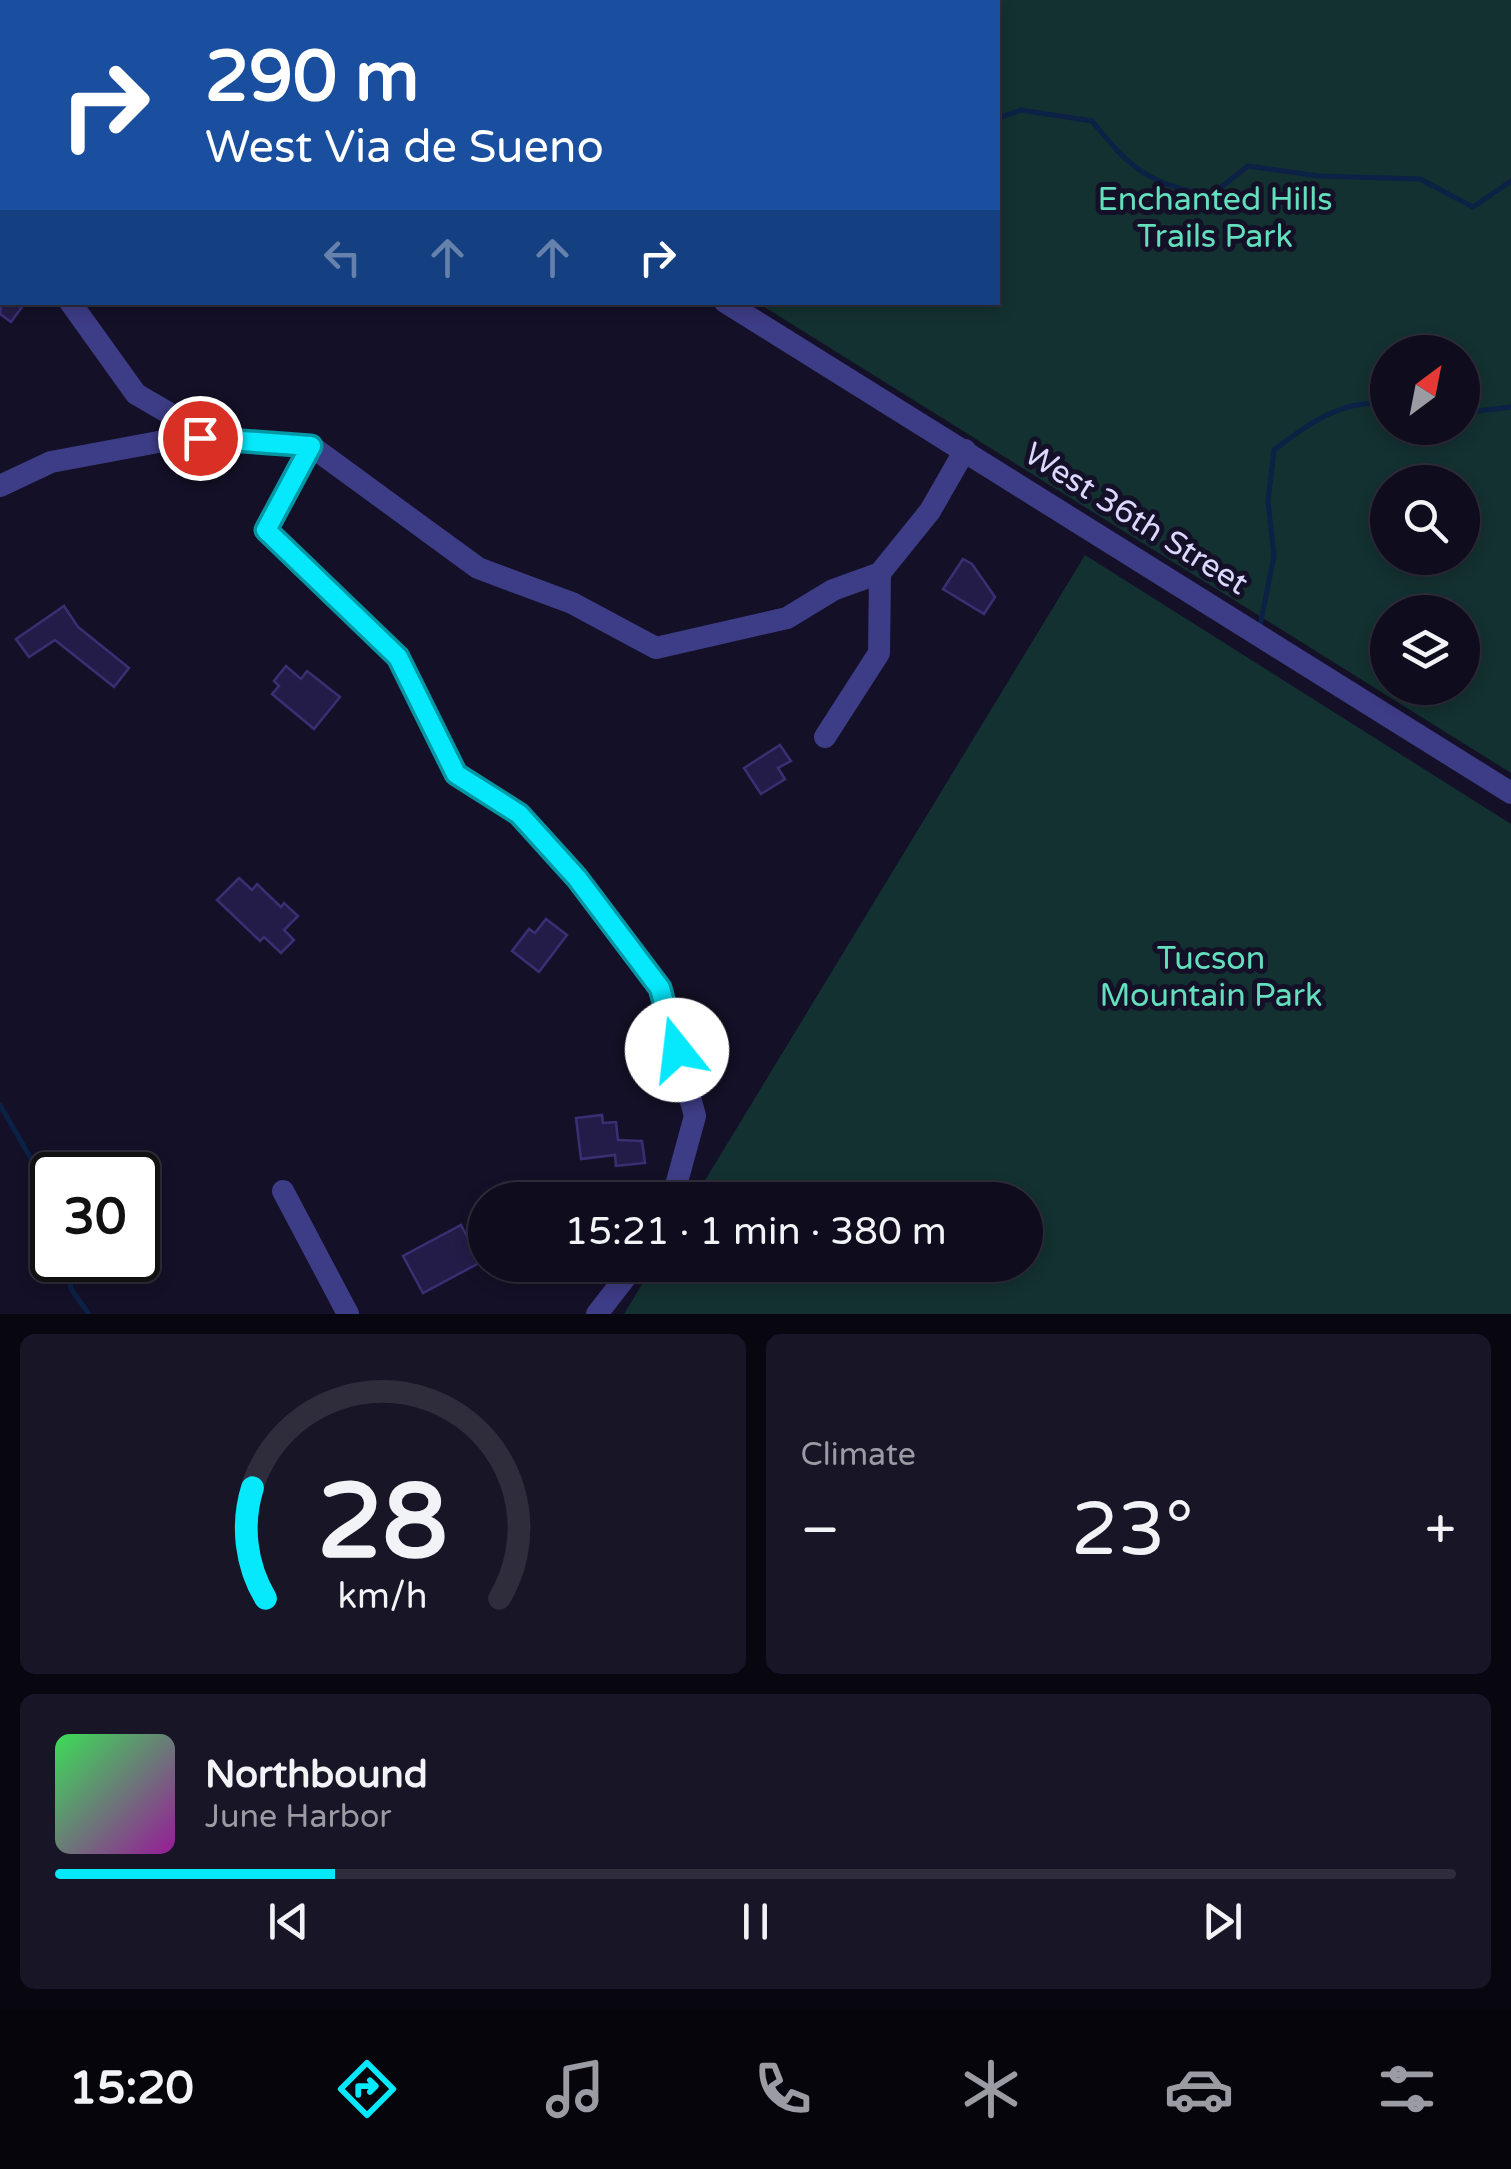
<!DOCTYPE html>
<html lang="en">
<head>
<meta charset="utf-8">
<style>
  body { margin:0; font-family:"Varela Round",sans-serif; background:#181526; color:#f1f3f6; height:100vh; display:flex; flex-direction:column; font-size:38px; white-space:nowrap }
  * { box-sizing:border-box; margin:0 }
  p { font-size:32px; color:#9b9ba4 }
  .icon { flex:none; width:55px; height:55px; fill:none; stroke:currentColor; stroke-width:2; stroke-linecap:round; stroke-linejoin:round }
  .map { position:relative; height:1314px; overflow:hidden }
  .panel { display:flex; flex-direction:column; gap:20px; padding:20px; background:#080710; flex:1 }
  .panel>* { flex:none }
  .top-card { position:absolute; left:0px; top:0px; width:1000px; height:305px; box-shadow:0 5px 15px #0003,0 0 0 2px #2f2c3b; background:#1a4fa0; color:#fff; overflow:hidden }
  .needle { width:65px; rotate:32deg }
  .controls { position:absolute; left:1370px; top:335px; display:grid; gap:20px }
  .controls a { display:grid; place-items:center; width:110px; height:110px; border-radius:50%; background:#0f0c1d; box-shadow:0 5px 15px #0003,0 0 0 2px #2f2c3b; font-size:50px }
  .speed { position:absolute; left:30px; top:1152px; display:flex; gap:20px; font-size:50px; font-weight:700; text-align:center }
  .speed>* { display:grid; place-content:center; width:130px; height:130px; border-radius:50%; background:#0f0c1d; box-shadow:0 5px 15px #0003,0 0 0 2px #2f2c3b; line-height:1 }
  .speed .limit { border:5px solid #111; border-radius:15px; background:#fff; color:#111 }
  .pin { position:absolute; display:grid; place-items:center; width:85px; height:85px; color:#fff; margin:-42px; border:5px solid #fff; border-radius:50%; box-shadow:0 2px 10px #0007 }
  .me { position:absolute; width:110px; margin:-55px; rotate:344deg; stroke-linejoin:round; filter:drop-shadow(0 0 8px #0008) }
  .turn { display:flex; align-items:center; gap:35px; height:210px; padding:0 40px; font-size:45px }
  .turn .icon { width:130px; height:130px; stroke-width:2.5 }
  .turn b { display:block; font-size:70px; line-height:85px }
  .lanes { display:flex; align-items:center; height:95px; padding:0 40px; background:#0003; justify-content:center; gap:50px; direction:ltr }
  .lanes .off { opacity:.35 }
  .big { font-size:75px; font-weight:600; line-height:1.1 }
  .panel .card { flex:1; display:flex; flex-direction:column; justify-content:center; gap:15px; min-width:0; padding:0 35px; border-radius:15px; background:#181526 }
  .panel .dial { align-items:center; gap:0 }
  .dial svg { height:260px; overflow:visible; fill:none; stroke:#2f2c3b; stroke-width:7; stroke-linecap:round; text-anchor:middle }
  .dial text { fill:#f1f3f6; stroke:none }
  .song { display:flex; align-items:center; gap:30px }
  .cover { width:120px; height:120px; border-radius:15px; background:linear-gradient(135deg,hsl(130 70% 55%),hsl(300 70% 35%)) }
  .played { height:10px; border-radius:5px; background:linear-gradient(90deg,#06e8fc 20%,#2f2c3b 20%) }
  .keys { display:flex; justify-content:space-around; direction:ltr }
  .heat { display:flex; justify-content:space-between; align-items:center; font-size:55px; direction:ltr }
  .panel .tiles { flex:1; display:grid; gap:20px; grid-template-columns:1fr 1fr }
  .card:last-child { grid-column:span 2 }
  .trip { position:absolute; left:468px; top:1182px; width:575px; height:100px; border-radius:50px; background:#0f0c1d; box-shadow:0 5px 15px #0003,0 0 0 2px #2f2c3b; font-weight:600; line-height:100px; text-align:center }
  .dock { display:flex; height:160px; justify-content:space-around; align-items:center; background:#06050c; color:#9b9ba4 }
  .dock .icon { width:70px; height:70px }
  .dock .active { color:#06e8fc }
  .dock b { font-size:45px; color:#f1f3f6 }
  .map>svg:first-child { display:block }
</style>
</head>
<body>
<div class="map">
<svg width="1511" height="1314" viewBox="0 0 1511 1314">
  <rect width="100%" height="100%" fill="#141027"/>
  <g fill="#133130" fill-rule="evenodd">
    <path d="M274 0H1511V773L758 303 998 302V2ZM1388 352H1462V428H1388ZM1388 482H1462V558H1388ZM1388 612H1462V688H1388Z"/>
    <polygon points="1085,555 1511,824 1511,1314 624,1314 654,1265 1025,1265 1025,1200 693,1200"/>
  </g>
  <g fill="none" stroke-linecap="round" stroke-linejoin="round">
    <g stroke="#0b2145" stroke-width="5">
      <polyline points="23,0 24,2"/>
      <polyline points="399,2 401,0"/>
      <path d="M998 118 1021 110 1092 121C1131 169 1149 185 1211 195L1248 166 1319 176 1420 179 1473 207 1511 181"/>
      <polyline points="1462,413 1511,407"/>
      <path d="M1260 626 1274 556 1268 502 1274 450C1309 423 1342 399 1388 404"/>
      <polyline points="0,1105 52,1195"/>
      <polyline points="67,1260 71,1289 89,1314"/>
    </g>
  </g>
  <g fill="#241c48" stroke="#3b2f74" stroke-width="2.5">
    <polygon points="2,296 2,302 22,307 11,322 0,314"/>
    <polygon points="963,559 972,564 995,597 984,614 943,589"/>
    <polygon points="64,606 78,627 129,668 114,687 55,640 29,657 16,639"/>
    <polygon points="286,666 301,679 307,671 340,697 314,729 272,694 279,686 274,681"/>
    <polygon points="780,745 791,761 778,768 785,779 761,794 744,768"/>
    <polygon points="239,878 252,890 257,884 281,907 284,903 298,916 284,930 294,940 281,953 264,937 260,941 217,900"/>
    <polygon points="546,919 567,935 539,972 512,951 529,929 535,933"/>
    <polygon points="602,1115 603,1123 616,1122 618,1140 642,1141 645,1163 616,1166 615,1155 581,1159 576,1118"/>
    <polygon points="461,1225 481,1262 423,1293 403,1256"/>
  </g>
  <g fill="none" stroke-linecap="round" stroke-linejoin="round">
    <g stroke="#3d3c86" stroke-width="22">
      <polyline points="233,0 238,2"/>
      <polyline points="70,302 136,394 191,426 200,438"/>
      <polyline points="725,302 1511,793"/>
      <polyline points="311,446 267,530 398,657 456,774 519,814 577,878 660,988 695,1116 672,1200"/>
      <polyline points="0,486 51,462 185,437 311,446 478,568 572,603 656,648 787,618 833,590 880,573 930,511 965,450"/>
      <polyline points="825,737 879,653 880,573"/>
      <polyline points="283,1191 348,1314"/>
      <polyline points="597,1314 635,1265"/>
    </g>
  </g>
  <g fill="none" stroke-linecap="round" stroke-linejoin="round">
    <defs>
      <polyline id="route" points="200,438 311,446 266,530 398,657 456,774 519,814 577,878 660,988 677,1050"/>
    </defs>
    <use href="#route" stroke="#0497a4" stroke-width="25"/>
    <use href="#route" stroke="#06e8fc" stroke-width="18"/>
  </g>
  <g text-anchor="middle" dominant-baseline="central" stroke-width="10" stroke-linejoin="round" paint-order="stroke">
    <g font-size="32" fill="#63dfbd" stroke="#141027">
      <text x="1215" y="200">Enchanted Hills<tspan x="1215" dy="37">Trails Park</tspan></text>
      <text x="1211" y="959">Tucson<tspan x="1211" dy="37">Mountain Park</tspan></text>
    </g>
    <g font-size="32" fill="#dbd7fe" stroke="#141027">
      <text transform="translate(1136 519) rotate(32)">West 36th Street</text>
    </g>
  </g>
</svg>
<div class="controls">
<a><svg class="needle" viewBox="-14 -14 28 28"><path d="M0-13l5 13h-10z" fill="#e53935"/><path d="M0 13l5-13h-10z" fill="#9b9ba4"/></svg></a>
<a><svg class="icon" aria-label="search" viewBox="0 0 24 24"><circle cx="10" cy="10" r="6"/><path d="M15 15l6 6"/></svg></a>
<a><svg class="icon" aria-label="layers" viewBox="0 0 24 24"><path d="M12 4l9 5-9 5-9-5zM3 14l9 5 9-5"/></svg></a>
</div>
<div class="speed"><div class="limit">30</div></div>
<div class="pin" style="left:200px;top:438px;background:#d93025"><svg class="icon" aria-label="arrive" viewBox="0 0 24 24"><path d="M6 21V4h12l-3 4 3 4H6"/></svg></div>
<svg class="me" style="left:677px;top:1050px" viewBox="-20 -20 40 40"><circle r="19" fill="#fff"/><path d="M0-13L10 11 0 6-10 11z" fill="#06e8fc"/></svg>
<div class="trip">15:21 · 1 min · 380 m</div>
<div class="top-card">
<div class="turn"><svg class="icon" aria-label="right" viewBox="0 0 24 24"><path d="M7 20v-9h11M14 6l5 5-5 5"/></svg><div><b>290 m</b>West Via de Sueno</div></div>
<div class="lanes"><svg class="icon off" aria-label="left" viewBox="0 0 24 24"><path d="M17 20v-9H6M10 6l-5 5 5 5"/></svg><svg class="icon off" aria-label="ahead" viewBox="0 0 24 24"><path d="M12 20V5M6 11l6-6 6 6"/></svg><svg class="icon off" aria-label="ahead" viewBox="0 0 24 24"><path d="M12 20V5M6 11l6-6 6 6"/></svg><svg class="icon" aria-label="right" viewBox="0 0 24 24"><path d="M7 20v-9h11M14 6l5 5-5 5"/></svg></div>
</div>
</div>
<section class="panel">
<div class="tiles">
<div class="card dial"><svg viewBox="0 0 100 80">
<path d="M14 69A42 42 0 1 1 86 69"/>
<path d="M14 69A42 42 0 0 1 10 35" stroke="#06e8fc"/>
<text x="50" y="56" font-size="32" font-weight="700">28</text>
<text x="50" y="72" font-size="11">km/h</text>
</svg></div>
<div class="card"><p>Climate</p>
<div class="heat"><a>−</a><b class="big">23°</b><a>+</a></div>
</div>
<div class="card">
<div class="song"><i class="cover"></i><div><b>Northbound</b><p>June Harbor</p></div></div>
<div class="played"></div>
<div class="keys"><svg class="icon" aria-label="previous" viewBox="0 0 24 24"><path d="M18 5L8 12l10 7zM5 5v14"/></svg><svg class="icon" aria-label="pause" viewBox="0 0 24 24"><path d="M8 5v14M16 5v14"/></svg><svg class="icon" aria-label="next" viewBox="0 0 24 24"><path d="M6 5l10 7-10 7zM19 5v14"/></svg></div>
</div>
</div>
</section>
<nav class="dock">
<b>15:20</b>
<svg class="icon active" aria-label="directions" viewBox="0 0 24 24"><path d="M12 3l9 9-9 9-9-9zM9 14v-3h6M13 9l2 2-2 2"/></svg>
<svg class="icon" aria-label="music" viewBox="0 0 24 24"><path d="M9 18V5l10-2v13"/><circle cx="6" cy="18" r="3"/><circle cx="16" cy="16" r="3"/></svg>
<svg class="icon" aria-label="phone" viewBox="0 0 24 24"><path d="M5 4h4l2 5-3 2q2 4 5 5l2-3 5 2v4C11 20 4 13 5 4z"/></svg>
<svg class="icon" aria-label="climate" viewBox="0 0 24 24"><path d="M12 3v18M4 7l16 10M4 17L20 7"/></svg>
<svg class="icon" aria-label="car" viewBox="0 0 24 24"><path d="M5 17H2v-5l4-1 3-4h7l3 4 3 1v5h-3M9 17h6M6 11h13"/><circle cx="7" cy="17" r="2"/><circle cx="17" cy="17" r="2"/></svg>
<svg class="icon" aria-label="filters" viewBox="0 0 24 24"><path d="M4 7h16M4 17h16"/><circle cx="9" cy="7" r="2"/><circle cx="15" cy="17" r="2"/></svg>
</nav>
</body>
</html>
